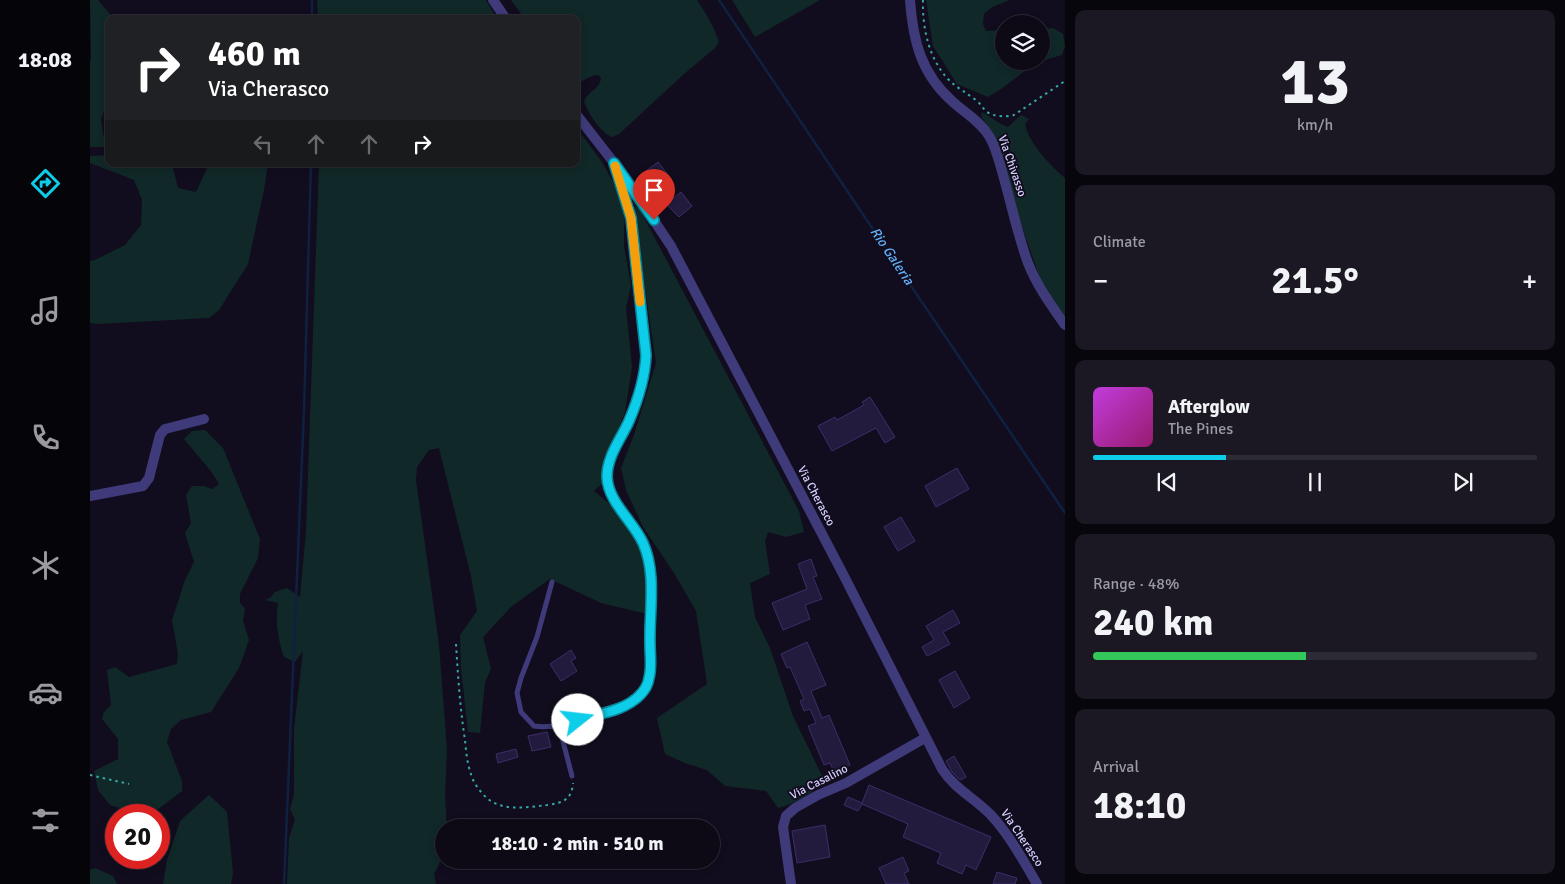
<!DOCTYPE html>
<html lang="en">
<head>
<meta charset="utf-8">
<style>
  body { margin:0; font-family:Signika,sans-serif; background:#1b1823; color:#f1f3f6; height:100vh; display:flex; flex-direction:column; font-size:19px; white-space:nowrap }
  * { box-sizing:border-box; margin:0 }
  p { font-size:16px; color:#9a9aa1 }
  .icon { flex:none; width:28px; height:28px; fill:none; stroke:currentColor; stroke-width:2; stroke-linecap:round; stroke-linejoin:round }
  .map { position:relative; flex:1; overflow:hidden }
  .side { display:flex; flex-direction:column; gap:10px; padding:10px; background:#07060c; width:500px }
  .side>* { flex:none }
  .top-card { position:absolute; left:15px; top:15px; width:475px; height:152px; border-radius:10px; box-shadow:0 2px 8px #0003,0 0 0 1px #2d2b35; background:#202124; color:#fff; overflow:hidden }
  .fabs { position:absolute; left:905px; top:15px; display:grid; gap:10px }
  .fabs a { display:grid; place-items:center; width:55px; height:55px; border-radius:50%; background:#0d0a16; box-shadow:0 2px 8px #0003,0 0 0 1px #2d2b35; font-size:25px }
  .speed { position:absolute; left:15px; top:804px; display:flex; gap:10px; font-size:25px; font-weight:700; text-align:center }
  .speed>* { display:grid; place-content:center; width:65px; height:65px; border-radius:50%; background:#0d0a16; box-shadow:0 2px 8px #0003,0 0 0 1px #2d2b35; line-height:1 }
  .speed .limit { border:8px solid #d22; background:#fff; color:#111 }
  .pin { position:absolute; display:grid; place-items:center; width:42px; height:42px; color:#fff; margin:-51px -21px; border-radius:50% 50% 50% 0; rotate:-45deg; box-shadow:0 0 5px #0007 }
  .pin .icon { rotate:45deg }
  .me { position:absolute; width:55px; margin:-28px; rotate:74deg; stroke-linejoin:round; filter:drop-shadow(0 0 4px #0008) }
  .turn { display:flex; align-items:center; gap:18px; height:105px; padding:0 20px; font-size:22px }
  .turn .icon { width:65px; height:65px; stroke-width:2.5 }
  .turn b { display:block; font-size:35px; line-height:42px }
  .lanes { display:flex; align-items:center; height:48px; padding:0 20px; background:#0003; justify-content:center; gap:25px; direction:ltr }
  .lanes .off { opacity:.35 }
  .big { font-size:38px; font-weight:700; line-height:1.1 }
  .side .card { flex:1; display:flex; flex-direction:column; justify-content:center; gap:8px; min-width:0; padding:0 18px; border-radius:10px; background:#1b1823 }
  .side .dial { align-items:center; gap:0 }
  .dial b { font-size:65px; line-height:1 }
  .song { display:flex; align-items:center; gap:15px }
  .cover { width:60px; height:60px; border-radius:8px; background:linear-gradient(135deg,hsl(290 70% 55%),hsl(320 70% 35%)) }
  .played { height:5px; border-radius:2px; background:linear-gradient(90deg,#0ecde8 30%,#2d2b35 30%) }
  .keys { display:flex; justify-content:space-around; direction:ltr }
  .heat { display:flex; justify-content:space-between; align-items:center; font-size:28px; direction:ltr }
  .charge { height:8px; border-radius:4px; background:linear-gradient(90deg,#34c759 48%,#2d2b35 0) }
  .trip { position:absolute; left:345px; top:819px; width:285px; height:50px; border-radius:25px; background:#0d0a16; box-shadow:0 2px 8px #0003,0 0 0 1px #2d2b35; font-weight:700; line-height:50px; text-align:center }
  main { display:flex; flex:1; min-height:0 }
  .dock { display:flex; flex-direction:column; width:90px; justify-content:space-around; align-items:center; background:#050409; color:#9a9aa1 }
  .dock .icon { width:35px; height:35px }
  .dock .active { color:#0ecde8 }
  .dock b { font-size:22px; color:#f1f3f6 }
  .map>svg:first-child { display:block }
</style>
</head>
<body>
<main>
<nav class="dock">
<b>18:08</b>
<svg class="icon active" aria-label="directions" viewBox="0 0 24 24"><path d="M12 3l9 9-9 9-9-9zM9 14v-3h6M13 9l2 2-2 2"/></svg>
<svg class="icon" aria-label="music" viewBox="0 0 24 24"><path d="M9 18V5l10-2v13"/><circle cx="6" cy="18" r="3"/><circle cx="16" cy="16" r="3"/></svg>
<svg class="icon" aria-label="phone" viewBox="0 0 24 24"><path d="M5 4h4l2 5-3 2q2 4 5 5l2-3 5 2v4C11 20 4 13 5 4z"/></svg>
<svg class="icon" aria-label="climate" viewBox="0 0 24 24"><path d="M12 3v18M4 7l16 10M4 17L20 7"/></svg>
<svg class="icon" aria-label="car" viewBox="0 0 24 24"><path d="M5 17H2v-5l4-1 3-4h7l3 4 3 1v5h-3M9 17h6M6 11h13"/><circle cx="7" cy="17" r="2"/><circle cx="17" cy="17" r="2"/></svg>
<svg class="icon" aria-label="filters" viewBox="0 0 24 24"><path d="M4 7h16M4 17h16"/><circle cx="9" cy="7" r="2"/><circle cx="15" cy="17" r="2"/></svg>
</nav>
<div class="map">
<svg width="975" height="884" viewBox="0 0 975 884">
  <rect width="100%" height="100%" fill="#110d1e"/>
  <g fill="#112828">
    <polygon points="0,0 8,0 24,19 19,19 19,96 11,119 13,135 19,139 19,147 0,147 0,62 1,59"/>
    <polygon points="227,0 396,0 407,19 228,19"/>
    <path d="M421 0H607C616 13 624 27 629 42L625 48 595 73 529 134 523 137C512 135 497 112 494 101 498 91 509 90 511 79L509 75C500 74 495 82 486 82V19H435Z"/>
    <polygon points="642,0 730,0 665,37"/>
    <polygon points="836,0 920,0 902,7 894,14 893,24 896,31 914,30 914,61 951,61 947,62 911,89 898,97 867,84 843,46"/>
    <polygon points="963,28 973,34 975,46 972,55 951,61 951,29"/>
    <path d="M892 112 911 124 918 127 931 115 939 119 935 124C939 144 960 165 975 178V321L952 284 923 201 904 138 891 116Z"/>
    <path d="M486 127 512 162 534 202V246L541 285 536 308 542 367 535 412 517 456 515 481 504 491 526 509 551 549 558 575 557 614 511 603 460 579 422 606 393 637 401 669 395 682 390 733 378 732 371 668 370 635 387 611 381 576 349 448 339 450 327 467 326 480 349 645 357 750 355 796 357 827 354 828V854L344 874 346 884H197L199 838 205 820 200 809 204 794V729L213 651 205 662 194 657C188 639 185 622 188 603L175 600 180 598 185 592 197 588 210 597 216 531 229 164H486Z"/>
    <polygon points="19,155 19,164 82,164 88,188 106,192 119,164 178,164 174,190 158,264 129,310 119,318 8,324 0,323 0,261 5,260 35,245 51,225 52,200 44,180 0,163 0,156"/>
    <path d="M538 205 549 208 709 511 714 532 696 537 678 532 675 541 680 574 660 583 665 617 680 648 703 716 734 780C725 794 703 804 688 808L676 791 635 786 617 770 595 763 575 754 567 718 617 684 606 611 584 573 553 527 536 490 531 468 544 435 566 363 552 268Z"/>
    <polygon points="115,430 133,448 170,539 168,558 150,594 150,603 155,608 153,621 159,640 149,668 121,712 91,720 81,729 77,742 92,781 92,791 67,810 39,811 20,805 8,790 4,771 28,759 28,739 12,719 14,712 21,705 17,670 25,667 39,677 87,664 88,654 82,620 95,580 104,562 95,533 101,523 96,495 102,486 114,486 122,489 129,484 120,470 94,439 102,431"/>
    <polygon points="119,795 137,812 143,873 141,884 73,884 77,860 90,821"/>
    <polygon points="5,868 23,876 27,884 0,884 0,870"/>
  </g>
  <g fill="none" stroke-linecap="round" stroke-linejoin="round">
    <g stroke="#0f2141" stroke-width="2.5">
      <polyline points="629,0 819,283 975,513"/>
      <polyline points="222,19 222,0"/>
      <polyline points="194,884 214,410 221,164"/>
    </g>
  </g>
  <g fill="#231b3e" stroke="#3b2e69">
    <polygon points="568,162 579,176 565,186 553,173"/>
    <polygon points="591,192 602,206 589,217 576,204"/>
    <polygon points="780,397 805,437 795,443 786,428 742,451 728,426 745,417 747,420 774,405 772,402"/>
    <polygon points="867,468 879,489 846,507 835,486"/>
    <polygon points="811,517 825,541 808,551 794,527"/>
    <polygon points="721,559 727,576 723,577 732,599 715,605 720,619 693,630 682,603 717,589 708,564"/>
    <polygon points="863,610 870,623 853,632 860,644 837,656 832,647 844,640 836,626"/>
    <polygon points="717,642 736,685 721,691 732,718 739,715 760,765 744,772 740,763 734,765 718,726 726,723 720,709 714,711 710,701 714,699 700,667 697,668 691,654"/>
    <polygon points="481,650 486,658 481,661 487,671 471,681 460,664"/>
    <polygon points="865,671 880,698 864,708 849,680"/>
    <polygon points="457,732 461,747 442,751 438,736"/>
    <polygon points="426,749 428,757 408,763 406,754"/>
    <polygon points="864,756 876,777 870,780 862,772 856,761"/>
    <polygon points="779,785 901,837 886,870 876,865 872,874 847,863 851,853 813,837 818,824 772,804 768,811 754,805 758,797 772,803"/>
    <polygon points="735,825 740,857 707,863 702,831"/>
    <polygon points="813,857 819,871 814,873 819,884 796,884 789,868"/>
    <polygon points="907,872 927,878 925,884 903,884"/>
  </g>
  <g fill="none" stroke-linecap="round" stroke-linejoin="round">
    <g stroke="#35a9a5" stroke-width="2" stroke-dasharray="2.5 4" stroke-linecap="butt">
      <path d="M833 0C832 27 839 60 859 80 867 88 877 93 887 101 891 104 893 109 897 112 904 117 916 117 924 115L975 81"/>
      <path d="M366 644C368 676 370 708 375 740 376 751 377 763 381 774 383 783 391 793 398 799 415 812 438 807 457 805 472 803 482 800 483 783"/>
      <polyline points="0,775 39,784"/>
    </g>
    <g stroke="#3f3b7a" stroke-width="5">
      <path d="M462 582 447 637 431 678 427 693 431 712 444 726C466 729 486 721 507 714"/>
      <polyline points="469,726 482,776"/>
    </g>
    <g stroke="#3f3b7a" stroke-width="10">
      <polyline points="403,0 416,19"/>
      <path d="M820 0C823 41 831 74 863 102 875 113 890 121 899 136 906 147 909 161 913 175 921 203 928 236 938 263 947 286 961 305 975 325"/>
      <path d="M486 114 535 177 581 246 753 574 852 769C865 789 883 797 900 814 919 834 933 860 947 884"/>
      <polyline points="0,496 53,486 59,478 70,435 75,429 114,419"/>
      <path d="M507 714C524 710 545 705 555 688 558 684 559 679 560 674 561 664 560 654 559 644 559 620 562 596 560 572 559 562 557 552 553 543 543 521 517 502 517 477 517 456 531 439 539 421 548 400 555 378 556 355L541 218 527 171"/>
      <polyline points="701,884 693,827 696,816 705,808 728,795 756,783 835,738"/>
    </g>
  </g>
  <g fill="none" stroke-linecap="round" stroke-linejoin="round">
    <defs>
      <path id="route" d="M488 720C508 714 535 711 550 695 555 690 558 685 559 678 562 667 560 656 560 644 559 612 567 574 553 543 543 521 518 502 517 477 517 456 531 439 539 421 548 400 555 378 556 355L541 218 524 163 564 220"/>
    </defs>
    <use href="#route" stroke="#098597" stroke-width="12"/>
    <use href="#route" stroke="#0ecde8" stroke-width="9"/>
    <polyline stroke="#f59e0b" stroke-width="9" points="525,166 541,218 550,302"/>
  </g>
  <g text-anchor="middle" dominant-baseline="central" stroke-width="4" stroke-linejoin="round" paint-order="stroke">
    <g font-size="12" fill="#d4cefc" stroke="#110d1e">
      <text transform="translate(922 166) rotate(71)">Via Chivasso</text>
      <text transform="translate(726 496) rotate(62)">Via Cherasco</text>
      <text transform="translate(729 782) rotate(-27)">Via Casalino</text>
      <text transform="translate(932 838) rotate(56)">Via Cherasco</text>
    </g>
    <g font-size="14" font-style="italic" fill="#62aef6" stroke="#110d1e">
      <text transform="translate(802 256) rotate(56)">Rio Galeria</text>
    </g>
  </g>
</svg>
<div class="fabs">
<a><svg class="icon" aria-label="layers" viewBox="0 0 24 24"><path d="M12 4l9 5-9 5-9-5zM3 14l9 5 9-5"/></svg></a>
</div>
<div class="speed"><div class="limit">20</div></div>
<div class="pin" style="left:564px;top:220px;background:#d93025"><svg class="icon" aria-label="arrive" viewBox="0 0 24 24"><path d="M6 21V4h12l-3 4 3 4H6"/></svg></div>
<svg class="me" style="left:488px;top:720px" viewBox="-20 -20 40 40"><circle r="19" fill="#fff"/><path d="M0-13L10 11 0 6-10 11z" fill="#0ecde8"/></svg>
<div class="trip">18:10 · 2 min · 510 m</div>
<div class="top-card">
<div class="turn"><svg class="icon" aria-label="right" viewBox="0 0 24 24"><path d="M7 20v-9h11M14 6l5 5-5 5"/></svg><div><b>460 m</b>Via Cherasco</div></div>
<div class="lanes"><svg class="icon off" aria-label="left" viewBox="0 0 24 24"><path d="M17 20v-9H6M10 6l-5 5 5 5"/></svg><svg class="icon off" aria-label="ahead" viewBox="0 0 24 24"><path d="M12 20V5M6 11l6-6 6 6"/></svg><svg class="icon off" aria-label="ahead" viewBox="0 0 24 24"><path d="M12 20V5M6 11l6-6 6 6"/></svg><svg class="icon" aria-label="right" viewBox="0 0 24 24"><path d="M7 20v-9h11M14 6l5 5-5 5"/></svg></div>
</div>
</div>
<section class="side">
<div class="card dial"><b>13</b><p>km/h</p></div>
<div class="card"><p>Climate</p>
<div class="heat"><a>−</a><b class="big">21.5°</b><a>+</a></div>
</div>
<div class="card">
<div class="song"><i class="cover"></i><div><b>Afterglow</b><p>The Pines</p></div></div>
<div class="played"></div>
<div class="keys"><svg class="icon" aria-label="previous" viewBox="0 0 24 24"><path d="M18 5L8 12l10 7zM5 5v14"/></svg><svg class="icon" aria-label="pause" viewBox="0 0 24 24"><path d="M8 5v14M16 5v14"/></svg><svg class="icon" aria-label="next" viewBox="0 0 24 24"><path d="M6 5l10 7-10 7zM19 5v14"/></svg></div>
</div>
<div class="card"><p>Range · 48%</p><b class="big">240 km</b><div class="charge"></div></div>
<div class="card"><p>Arrival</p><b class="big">18:10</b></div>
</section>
</main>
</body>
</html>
